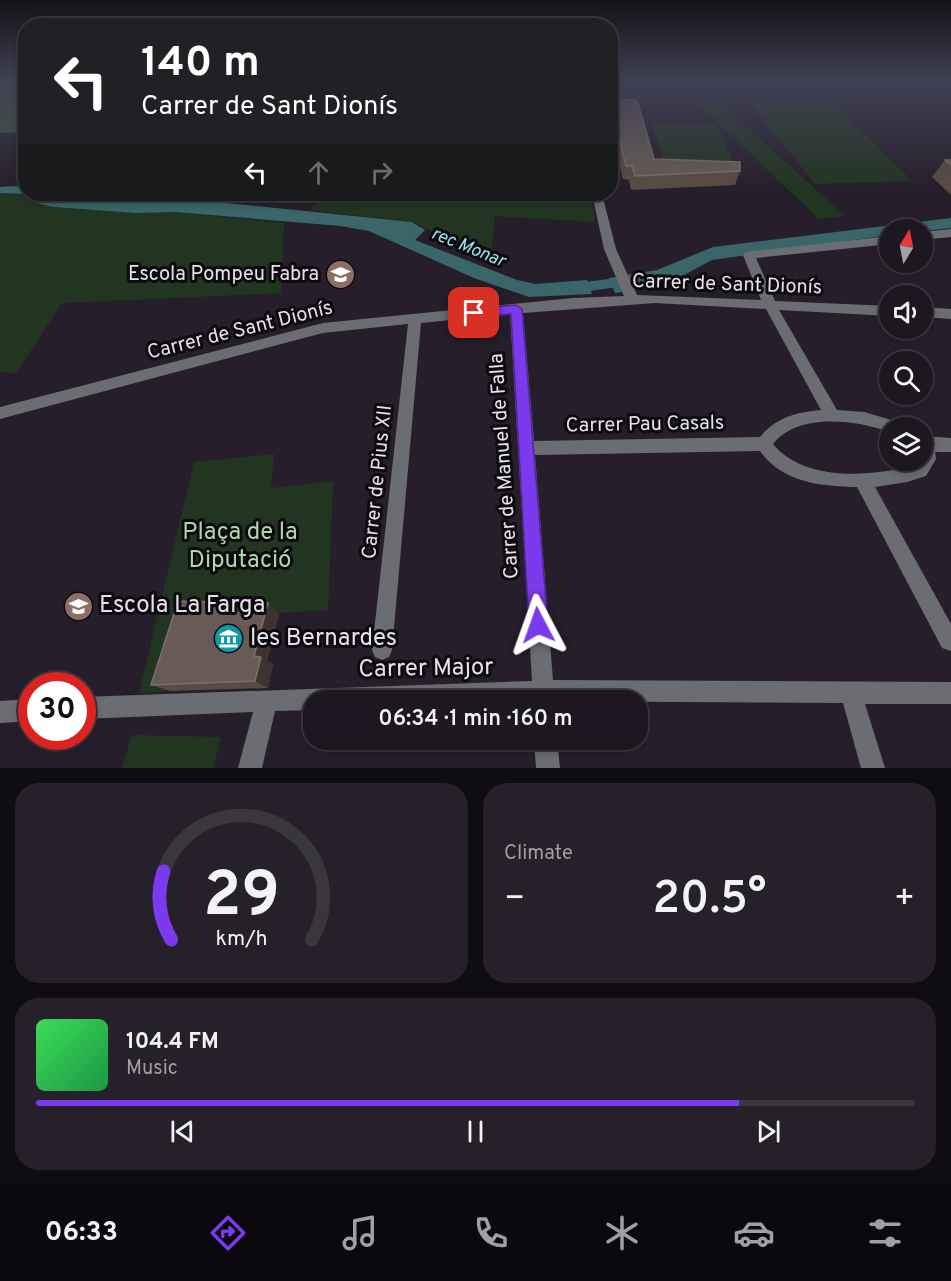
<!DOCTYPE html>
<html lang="en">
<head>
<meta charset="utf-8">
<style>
  body { margin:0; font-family:Overpass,sans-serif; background:#252029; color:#f1f3f6; height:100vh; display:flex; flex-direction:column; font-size:22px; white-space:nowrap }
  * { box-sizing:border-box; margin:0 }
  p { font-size:20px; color:#a09fa5 }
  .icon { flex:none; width:33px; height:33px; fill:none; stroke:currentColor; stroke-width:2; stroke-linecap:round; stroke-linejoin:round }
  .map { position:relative; height:768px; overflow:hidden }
  .panel { display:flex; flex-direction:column; gap:15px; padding:15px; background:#0f0d12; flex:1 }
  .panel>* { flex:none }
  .guide { position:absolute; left:18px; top:18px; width:600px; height:183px; border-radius:24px; box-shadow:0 3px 9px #0003,0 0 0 2px #3a363e; background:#202124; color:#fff; overflow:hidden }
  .needle { width:39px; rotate:10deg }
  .tools { position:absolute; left:879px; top:219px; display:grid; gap:12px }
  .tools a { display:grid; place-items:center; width:54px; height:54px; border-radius:50%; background:#1c1720; box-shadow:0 3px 9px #0003,0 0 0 2px #3a363e; font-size:30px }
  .speed { position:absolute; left:18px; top:672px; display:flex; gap:12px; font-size:30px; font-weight:700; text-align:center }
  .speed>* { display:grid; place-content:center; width:78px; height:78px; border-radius:50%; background:#1c1720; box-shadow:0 3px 9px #0003,0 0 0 2px #3a363e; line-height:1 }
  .speed .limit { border:9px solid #d22; background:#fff; color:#111 }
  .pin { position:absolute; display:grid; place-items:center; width:51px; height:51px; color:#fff; margin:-26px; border-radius:12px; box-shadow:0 3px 9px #0006 }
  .me { position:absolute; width:66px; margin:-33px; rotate:356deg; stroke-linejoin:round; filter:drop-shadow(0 0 4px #0008) }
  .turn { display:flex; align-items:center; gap:21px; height:126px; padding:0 24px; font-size:27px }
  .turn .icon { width:78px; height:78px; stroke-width:2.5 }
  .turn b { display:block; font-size:42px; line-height:51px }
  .lanes { display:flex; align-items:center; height:57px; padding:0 24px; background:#0003; justify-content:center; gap:30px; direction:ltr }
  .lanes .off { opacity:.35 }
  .big { font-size:45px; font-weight:600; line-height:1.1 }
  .panel .tile { flex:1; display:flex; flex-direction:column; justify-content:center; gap:9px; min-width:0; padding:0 21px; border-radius:24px; background:#252029 }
  .panel .dial { align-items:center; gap:0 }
  .dial svg { height:156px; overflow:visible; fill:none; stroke:#3a363e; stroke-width:7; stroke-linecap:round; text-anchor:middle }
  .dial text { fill:#f1f3f6; stroke:none }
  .song { display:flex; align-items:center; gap:18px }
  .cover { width:72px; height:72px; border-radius:9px; background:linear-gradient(135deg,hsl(130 70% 55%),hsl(140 70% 35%)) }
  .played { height:6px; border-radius:3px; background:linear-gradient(90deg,#7c3aed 80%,#3a363e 80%) }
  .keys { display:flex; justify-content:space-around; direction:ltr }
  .heat { display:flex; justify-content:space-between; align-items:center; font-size:33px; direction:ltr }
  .panel .tiles { flex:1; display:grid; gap:15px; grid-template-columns:1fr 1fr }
  .tile:last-child { grid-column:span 2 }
  .trip { position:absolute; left:303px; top:690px; width:345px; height:60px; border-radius:24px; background:#1c1720; box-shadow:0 3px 9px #0003,0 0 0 2px #3a363e; font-weight:600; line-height:60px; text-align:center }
  .tab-bar { display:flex; height:96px; justify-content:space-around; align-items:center; background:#0b090d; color:#a09fa5 }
  .tab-bar .icon { width:42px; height:42px }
  .tab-bar .selected { color:#7c3aed }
  .tab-bar b { font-size:27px; color:#f1f3f6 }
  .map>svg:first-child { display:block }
</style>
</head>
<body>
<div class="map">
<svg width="951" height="768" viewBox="0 0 951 768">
  <rect width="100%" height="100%" fill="#261f2b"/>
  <g fill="#223521">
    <polygon points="831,101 912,181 815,184 750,103"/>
    <polygon points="720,103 845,216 819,219 699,105"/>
    <polygon points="652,124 716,125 740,175 668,173"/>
    <polygon points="0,193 26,194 40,204 53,207 135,213 175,212 284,223 281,293 62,303 16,373 0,372"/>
    <polygon points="325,194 591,194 595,222 495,216 491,255 481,253 412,222 310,210"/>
    <polygon points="274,454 271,488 333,481 328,610 279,613 170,691 139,693 194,462"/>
    <polygon points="132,735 221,737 213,768 122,768"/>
  </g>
  <polygon fill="#3d533b" points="0,81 25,81 25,132 0,133"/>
  <g fill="#3a6569">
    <polygon points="14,186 25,187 26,194 45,194 51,197 86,201 226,203 412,222 425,230 415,240 517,280 535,284 587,280 592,294 529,297 474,278 369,231 340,226 175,212 135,213 53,207 40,204 26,194 0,193 0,187"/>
    <polygon points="951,218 951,228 923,231 890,230 889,235 712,260 667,284 615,293 609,278 657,270 713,247"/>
  </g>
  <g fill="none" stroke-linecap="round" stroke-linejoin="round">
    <polygon fill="#3a6569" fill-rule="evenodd" points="633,276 640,281 638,284 569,294 562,289 569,284"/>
    <g fill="#6c6c73" fill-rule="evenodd">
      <path d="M592 194H602L616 249 637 295 761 300 743 255 745 252 890 236V244L756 258 775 301 890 306V316L779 310 837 410 864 412 902 423 904 428H890V432C856 420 798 412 773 444 804 482 872 477 914 465L918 460H922V436L951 438V452H935L936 459 926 476 907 482 875 487 951 624V651L942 648 857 487C821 486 783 483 760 451L535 455 553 680 951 682V704H865L885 768H861L843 703 314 700V710L275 711 262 768H238L253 712 82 719V697L532 681 510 314 421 323 392 650 389 657 382 660 375 657 372 650 408 324 323 333 0 419V407L323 323 573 298 624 296 604 249ZM655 303 766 309 821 410C797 412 775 418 760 437L534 441 523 313Z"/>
      <polygon points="951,229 951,237 922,240 922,232"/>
      <polygon points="922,307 951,309 951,319 922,317"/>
      <polygon points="32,699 32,721 0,723 0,701"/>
      <polygon points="534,740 557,740 560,768 536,768"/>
    </g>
  </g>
  <g fill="#594b43">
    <polygon points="616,100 654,159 740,171 735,185 631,190 629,180 623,179 610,125 611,104 615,104"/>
    <polygon points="945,160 951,160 951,195 932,177"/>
    <polygon points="279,613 267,661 273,664 268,688 170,691 151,685"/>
  </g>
  <polygon fill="#3e3332" points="268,603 279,613 267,661 273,664 268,688 255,681 254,656"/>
  <g fill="#685b55" stroke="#7c706c" stroke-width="1.5">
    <polygon points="616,100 637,100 654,159 740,162 740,171 635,176 632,166 626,166 611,104 617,104"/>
    <polygon points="945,160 951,160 951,165"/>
    <polygon points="178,601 268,603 254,656 261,657 255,681 151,685"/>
  </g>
  <linearGradient id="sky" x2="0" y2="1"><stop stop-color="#151118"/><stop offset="0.43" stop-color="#414255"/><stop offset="1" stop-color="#414255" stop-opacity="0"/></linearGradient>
  <rect width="951" height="188" fill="url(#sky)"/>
  <polygon fill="#7c3aed" stroke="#51269a" stroke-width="1.5" points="516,305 522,309 548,625 545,632 538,635 532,632 529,625 511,314 474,318 468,313 474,309"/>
  <defs>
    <symbol id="school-disc" viewBox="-11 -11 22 22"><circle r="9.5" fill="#8d6e63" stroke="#0d0a10"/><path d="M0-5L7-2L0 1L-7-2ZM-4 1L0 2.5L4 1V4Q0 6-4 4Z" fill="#fff"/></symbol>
    <symbol id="museum-disc" viewBox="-11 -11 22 22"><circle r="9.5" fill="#0f9aa8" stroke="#0d0a10"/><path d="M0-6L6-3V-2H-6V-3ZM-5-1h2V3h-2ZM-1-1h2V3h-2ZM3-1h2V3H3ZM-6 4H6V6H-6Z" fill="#fff"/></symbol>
  </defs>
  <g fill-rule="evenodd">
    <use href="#school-disc" x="324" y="258" width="33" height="33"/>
    <use href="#school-disc" x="62" y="590" width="33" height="33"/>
    <use href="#museum-disc" x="212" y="622" width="33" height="33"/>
  </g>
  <g text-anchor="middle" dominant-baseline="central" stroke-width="6" stroke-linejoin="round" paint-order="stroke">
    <g font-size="18" font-style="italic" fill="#98e8ef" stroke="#0d0a10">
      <text transform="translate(468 248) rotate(22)">rec Monar</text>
    </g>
    <g font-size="20" fill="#e6e1ea" stroke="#0d0a10" text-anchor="end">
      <text x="319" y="275">Escola Pompeu Fabra</text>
    </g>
    <g font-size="20" fill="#e6e1ea" stroke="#0d0a10">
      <text transform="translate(727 285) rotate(2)">Carrer de Sant Dionís</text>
      <text transform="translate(240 331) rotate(-14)">Carrer de Sant Dionís</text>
      <text transform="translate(645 425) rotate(-1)">Carrer Pau Casals</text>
      <text transform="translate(505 466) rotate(-94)">Carrer de Manuel de Falla</text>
      <text transform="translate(378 482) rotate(-84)">Carrer de Pius XII</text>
    </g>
    <g font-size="24" fill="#acd7a9" stroke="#0d0a10">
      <text x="240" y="533">Plaça de la<tspan x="240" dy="28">Diputació</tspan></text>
    </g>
    <g font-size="24" fill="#e6e1ea" stroke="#0d0a10" text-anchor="start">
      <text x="99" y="606">Escola La Farga</text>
      <text x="250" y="639">les Bernardes</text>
    </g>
    <g font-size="24" fill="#e6e1ea" stroke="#0d0a10">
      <text transform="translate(426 669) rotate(-1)">Carrer Major</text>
    </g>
  </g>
</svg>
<div class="tools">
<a><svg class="needle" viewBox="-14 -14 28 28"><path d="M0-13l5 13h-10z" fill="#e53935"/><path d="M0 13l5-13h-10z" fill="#a09fa5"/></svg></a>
<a><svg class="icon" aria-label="sound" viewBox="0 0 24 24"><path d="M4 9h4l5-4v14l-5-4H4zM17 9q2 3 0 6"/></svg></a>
<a><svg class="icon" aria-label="search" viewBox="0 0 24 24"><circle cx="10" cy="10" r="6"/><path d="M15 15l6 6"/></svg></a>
<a><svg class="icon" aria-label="layers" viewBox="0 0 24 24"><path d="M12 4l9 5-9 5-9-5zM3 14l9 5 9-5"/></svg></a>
</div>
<div class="speed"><div class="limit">30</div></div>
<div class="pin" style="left:474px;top:313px;background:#d93025"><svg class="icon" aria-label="arrive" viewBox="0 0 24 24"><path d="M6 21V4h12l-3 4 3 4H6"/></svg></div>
<svg class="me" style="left:538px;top:625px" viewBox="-20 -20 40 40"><path d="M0-17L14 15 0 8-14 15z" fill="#7c3aed" stroke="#fff" stroke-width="4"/></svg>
<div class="trip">06:34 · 1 min · 160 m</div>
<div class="guide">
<div class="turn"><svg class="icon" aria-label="left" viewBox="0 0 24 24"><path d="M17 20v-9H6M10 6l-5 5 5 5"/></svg><div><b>140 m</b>Carrer de Sant Dionís</div></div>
<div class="lanes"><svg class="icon" aria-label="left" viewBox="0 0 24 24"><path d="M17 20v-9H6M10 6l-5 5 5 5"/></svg><svg class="icon off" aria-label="ahead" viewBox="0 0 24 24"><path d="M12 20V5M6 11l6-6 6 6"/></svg><svg class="icon off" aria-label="right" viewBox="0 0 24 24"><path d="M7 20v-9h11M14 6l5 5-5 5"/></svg></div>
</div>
</div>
<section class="panel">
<div class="tiles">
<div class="tile dial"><svg viewBox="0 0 100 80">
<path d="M14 69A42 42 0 1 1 86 69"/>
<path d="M14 69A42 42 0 0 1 10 34" stroke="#7c3aed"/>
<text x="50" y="56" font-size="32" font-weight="700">29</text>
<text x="50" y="72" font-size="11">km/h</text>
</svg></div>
<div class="tile"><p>Climate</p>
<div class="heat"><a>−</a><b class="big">20.5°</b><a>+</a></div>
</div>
<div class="tile">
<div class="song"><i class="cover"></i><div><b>104.4 FM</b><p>Music</p></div></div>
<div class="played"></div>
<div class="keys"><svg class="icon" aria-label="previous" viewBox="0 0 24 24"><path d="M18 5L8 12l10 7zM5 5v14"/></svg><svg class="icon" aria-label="pause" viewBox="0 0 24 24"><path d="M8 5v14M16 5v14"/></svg><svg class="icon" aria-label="next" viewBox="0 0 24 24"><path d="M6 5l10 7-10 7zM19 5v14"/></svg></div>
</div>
</div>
</section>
<nav class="tab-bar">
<b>06:33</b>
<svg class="icon selected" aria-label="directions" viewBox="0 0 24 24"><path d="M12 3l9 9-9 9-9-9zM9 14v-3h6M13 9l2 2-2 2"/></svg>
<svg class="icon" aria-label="music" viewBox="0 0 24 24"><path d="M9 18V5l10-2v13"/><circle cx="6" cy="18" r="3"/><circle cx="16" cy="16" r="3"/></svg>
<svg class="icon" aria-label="phone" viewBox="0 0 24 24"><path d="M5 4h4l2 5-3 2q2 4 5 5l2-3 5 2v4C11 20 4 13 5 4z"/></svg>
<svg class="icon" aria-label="climate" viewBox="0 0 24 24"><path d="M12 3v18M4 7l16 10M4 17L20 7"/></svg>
<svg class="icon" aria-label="car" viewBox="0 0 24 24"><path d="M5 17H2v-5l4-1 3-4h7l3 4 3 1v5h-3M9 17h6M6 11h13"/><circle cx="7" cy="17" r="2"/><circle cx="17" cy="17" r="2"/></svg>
<svg class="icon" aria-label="filters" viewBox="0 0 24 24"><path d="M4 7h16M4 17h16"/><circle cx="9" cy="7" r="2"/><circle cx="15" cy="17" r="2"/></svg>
</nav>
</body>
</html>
